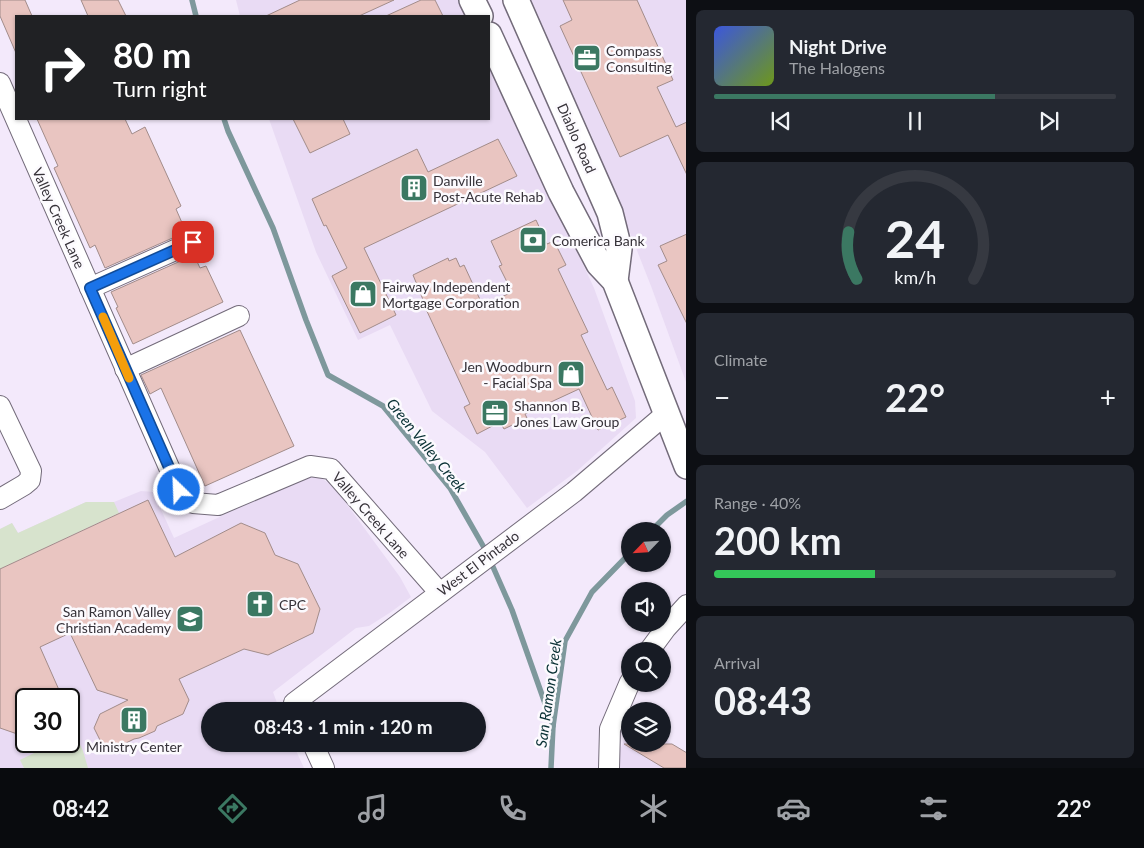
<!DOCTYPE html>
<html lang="en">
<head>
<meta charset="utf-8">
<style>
  body { margin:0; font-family:Lato,sans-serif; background:#242831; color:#f1f3f6; height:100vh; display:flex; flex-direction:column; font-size:19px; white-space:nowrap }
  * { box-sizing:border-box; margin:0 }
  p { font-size:16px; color:#9ea1a6 }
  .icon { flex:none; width:28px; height:28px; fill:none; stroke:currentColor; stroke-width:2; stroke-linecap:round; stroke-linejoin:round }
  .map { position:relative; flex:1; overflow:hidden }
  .sheet { display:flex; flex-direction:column; gap:10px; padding:10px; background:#0d0f14; width:458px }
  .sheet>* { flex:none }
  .top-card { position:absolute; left:15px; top:15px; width:475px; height:105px; border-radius:0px; box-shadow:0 1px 4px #0004; background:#202124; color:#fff; overflow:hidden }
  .needle { width:32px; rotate:245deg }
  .controls { position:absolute; left:621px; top:522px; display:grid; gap:10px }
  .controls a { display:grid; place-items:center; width:50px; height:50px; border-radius:50%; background:#171b24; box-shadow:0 1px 4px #0004; font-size:25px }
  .speed { position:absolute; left:15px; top:688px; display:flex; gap:10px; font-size:25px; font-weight:700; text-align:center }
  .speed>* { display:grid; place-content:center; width:65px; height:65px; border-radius:50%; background:#171b24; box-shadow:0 1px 4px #0004; line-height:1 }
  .speed .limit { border:2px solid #111; border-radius:8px; background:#fff; color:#111 }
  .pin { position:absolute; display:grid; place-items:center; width:42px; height:42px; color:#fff; margin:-21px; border-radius:10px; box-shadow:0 2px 8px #0006 }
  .me { position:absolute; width:55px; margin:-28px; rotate:336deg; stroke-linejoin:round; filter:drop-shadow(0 0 4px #0008) }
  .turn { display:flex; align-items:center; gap:18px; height:105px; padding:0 15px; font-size:22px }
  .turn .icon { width:65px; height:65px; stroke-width:2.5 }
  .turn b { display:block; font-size:35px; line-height:42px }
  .big { font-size:38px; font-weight:700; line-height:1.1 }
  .sheet .widget { flex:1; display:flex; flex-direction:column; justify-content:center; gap:8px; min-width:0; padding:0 18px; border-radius:8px; background:#242831 }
  .sheet .dial { align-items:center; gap:0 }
  .dial svg { height:130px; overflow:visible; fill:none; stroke:#363941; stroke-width:7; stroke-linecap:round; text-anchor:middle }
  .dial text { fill:#f1f3f6; stroke:none }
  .song { display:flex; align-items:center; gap:15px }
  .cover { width:60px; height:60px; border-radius:8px; background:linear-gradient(135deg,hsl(230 70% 55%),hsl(80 70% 35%)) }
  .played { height:5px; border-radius:2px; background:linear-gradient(90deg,#3b7862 70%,#363941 70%) }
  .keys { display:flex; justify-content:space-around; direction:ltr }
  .heat { display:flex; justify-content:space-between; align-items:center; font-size:28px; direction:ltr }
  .charge { height:8px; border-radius:4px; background:linear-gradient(90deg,#34c759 40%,#363941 0) }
  .trip { position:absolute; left:201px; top:702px; width:285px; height:50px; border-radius:25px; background:#171b24; box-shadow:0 1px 4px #0004; font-weight:700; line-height:50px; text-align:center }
  .tabs { display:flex; height:80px; justify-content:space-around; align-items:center; background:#090b0e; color:#9ea1a6 }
  .tabs .icon { width:35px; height:35px }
  .tabs .current { color:#3b7862 }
  .tabs b { font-size:22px; color:#f1f3f6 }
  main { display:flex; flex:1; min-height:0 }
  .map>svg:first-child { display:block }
</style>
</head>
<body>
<main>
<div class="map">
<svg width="687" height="768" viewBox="0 0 687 768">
  <rect width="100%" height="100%" fill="#f3e9fb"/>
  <g fill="#e9dbf4" fill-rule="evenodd">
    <polygon points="236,0 461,0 468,16 240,16"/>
    <polygon points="528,0 686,0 686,382 651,286 591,134"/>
    <polygon points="489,61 594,288 635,401 636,418 577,471 527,508 485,452 432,411 390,325 358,340 316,252 269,119 489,119"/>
    <path d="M318 476 333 486 351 510 400 577 411 597 391 612 369 626 356 628 273 692 280 711H210V744H293L304 768H0V529L12 523 18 533 86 502 100 504 114 502 141 491 153 492 174 538 306 477ZM26 699H69V741H26Z"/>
    <polygon points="630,724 630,744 662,744 663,738 686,753 686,768 619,768 619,753"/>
  </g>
  <g fill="#d7e3cd">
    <polygon points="86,502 114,502 119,513 0,569 0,529 12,523 18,533"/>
    <polygon points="75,733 83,751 88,768 24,768 20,760 58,741 69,741 69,736"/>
  </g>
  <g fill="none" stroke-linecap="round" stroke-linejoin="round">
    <g stroke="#7e989c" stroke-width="5.5">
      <polyline points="192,0 196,16"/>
      <polyline points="224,119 228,131 273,228 306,320 328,375 383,406 450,488 486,551 512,610 553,726"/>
      <polyline points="651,531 667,515 687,501"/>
      <polyline points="551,768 553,726 565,641 592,592 630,553"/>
    </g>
  </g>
  <g fill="#e9c5c1" stroke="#a28c8a">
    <polygon points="0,0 25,0 32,16 16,16 16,53 0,16"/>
    <polygon points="81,0 118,0 126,16 88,16"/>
    <polygon points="300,0 394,0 359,16 266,16"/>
    <polygon points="421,0 435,0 443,16 386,16"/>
    <polygon points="563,0 637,0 673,80 657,87 676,127 687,122 687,175 668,135 620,157 560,26 572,20"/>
    <polygon points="37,119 125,119 132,134 145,127 181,206 176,209 186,232 105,268 95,245 90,248 54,168 58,166"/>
    <polygon points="293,119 343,119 350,134 310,153"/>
    <polygon points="498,139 517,176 364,248 396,315 360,333 332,276 347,268 326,225 324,226 312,199 417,149 428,172"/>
    <polygon points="536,220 547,244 554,241 566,265 558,269 588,332 581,335 607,390 612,387 626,417 598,430 579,389 525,414 527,418 504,429 500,422 477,434 464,407 470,404 425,307 426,307 413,275 448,258 449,261 456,258 460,267 464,265 483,306 512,292 499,266 502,265 491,241"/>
    <polygon points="687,234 687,324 658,265 667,261 660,246"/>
    <polygon points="194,255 200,268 206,266 223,302 133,344 116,308 118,307 111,292"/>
    <polygon points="240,330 294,446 205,486 161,388 150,394 141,375"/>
    <polygon points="148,500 175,557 241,523 265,533 275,555 298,564 320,609 313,633 268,655 244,649 179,679 189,700 183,714 157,726 155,731 139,738 134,739 114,749 102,744 94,728 100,714 128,700 97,690 70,633 40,647 63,699 26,699 26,737 0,728 0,569"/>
    <polygon points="624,744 672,744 687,753 687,768 664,768"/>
  </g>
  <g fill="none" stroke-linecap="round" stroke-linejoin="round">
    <defs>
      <g id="minor">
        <polyline points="0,83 179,490 193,503 218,505 310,466 331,469 439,592"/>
        <polyline points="90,288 193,242"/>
        <polyline points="125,369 239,316"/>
        <polyline points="0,406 31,471 30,480 24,485 0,499"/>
        <polyline points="649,651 666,628 687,605"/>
        <polyline points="298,711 294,703 574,492 667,413"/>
        <polyline points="313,744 324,768"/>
        <polyline points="609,768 610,729 630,682"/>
      </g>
      <g id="tertiary">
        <polyline points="472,0 480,16"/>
        <polyline points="516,0 610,213 619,249 615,281"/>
        <polyline points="489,35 561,192 599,264 615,281 687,466"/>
      </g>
    </defs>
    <use href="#minor" stroke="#736b7a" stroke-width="22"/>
    <use href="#tertiary" stroke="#736b7a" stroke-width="28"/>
    <use href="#minor" stroke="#fff" stroke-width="20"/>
    <use href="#tertiary" stroke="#fff" stroke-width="25"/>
  </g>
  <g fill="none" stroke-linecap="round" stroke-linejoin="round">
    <defs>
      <polyline id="route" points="179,490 90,288 193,242"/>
    </defs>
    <use href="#route" stroke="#114b97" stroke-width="12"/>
    <use href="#route" stroke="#1a73e8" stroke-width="9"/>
    <polyline stroke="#f59e0b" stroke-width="9" points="103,317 129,378"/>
  </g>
  <defs>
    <symbol id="office-square" viewBox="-11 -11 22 22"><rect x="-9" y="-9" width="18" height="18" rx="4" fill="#3b7862" stroke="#fcfafe"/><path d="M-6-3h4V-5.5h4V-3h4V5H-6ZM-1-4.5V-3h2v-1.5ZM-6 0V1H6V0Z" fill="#fff"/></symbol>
    <symbol id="building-square" viewBox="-11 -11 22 22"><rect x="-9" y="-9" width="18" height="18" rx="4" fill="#3b7862" stroke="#fcfafe"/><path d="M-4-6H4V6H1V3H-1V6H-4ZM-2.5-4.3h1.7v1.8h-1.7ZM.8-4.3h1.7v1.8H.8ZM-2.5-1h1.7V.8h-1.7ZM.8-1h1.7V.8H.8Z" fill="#fff"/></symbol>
    <symbol id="bank-square" viewBox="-11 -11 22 22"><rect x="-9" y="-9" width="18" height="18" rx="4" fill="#3b7862" stroke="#fcfafe"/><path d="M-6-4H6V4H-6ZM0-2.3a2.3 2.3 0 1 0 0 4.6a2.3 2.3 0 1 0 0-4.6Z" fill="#fff"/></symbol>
    <symbol id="shop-square" viewBox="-11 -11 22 22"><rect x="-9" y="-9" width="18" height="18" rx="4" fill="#3b7862" stroke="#fcfafe"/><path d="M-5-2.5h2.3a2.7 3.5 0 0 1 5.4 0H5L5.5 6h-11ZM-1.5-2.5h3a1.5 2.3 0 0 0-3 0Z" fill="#fff"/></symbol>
    <symbol id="church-square" viewBox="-11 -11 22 22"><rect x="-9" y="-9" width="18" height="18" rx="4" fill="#3b7862" stroke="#fcfafe"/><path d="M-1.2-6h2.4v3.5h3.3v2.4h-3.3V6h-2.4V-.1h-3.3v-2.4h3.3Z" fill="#fff"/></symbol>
    <symbol id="school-square" viewBox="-11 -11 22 22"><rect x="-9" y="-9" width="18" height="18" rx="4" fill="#3b7862" stroke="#fcfafe"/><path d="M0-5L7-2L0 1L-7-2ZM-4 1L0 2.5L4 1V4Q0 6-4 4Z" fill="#fff"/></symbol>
  </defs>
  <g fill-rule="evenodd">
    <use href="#office-square" x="571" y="42" width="32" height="32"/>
    <use href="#building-square" x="398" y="172" width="32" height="32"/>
    <use href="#bank-square" x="517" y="224" width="32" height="32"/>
    <use href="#shop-square" x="347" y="278" width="32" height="32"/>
    <use href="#shop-square" x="555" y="358" width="32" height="32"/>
    <use href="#office-square" x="479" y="397" width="32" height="32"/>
    <use href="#church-square" x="244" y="588" width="32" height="32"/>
    <use href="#school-square" x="174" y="603" width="32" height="32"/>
    <use href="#building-square" x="118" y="704" width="32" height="32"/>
  </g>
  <g text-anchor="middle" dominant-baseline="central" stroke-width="5" stroke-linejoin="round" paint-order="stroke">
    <g font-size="14" fill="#363239" stroke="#fcfafe" text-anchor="start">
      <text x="606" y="50">Compass<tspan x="606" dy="16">Consulting</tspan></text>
      <text x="433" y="180">Danville<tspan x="433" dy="16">Post-Acute Rehab</tspan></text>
      <text x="552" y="240">Comerica Bank</text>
      <text x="382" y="286">Fairway Independent<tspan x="382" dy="16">Mortgage Corporation</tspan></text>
      <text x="552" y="366" text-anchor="end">Jen Woodburn<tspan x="552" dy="16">- Facial Spa</tspan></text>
      <text x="514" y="405">Shannon B.<tspan x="514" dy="16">Jones Law Group</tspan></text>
      <text x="279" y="604">CPC</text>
      <text x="171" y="611" text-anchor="end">San Ramon Valley<tspan x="171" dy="16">Christian Academy</tspan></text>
      <text x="134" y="746" text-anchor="middle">Ministry Center</text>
    </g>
    <g font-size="14" fill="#363239" stroke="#fcfafe">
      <text transform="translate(577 138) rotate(66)">Diablo Road</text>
      <text transform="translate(59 218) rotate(66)">Valley Creek Lane</text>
      <text transform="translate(371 515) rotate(49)">Valley Creek Lane</text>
      <text transform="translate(478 563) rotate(-37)">West El Pintado</text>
    </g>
    <g font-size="15" font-style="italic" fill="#0a3135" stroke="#fcfafe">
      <text transform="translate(427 445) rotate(51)">Green Valley Creek</text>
      <text transform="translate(548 693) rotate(-82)">San Ramon Creek</text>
    </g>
  </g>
</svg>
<div class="controls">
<a><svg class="needle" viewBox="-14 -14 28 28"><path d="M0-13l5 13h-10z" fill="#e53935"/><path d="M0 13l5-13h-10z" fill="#9ea1a6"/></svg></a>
<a><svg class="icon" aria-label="sound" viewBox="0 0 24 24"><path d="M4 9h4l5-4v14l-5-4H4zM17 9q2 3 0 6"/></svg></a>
<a><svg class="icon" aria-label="search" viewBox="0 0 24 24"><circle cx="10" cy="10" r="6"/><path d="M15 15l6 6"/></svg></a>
<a><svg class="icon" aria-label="layers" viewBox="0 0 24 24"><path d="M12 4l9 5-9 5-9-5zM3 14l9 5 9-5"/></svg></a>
</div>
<div class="speed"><div class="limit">30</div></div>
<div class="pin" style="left:193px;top:242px;background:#d93025"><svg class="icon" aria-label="arrive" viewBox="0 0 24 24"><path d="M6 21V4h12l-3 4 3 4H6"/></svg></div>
<svg class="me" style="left:179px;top:490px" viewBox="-20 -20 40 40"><circle r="17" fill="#1a73e8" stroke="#fff" stroke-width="3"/><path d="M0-11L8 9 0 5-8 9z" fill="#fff"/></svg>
<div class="trip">08:43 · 1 min · 120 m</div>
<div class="top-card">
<div class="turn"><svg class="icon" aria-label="right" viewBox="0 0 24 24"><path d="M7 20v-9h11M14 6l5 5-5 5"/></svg><div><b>80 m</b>Turn right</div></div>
</div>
</div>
<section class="sheet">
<div class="widget">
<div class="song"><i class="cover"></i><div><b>Night Drive</b><p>The Halogens</p></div></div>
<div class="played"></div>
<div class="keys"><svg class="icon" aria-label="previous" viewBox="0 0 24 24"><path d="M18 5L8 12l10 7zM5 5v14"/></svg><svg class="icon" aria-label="pause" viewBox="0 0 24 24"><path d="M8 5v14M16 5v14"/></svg><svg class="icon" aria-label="next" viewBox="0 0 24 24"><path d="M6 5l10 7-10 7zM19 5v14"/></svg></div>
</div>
<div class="widget dial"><svg viewBox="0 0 100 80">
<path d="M14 69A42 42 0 1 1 86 69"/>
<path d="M14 69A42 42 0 0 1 9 40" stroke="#3b7862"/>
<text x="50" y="56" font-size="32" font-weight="700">24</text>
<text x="50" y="72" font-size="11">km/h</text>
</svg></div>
<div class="widget"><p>Climate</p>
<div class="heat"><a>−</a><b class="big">22°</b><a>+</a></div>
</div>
<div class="widget"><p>Range · 40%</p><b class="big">200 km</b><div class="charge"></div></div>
<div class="widget"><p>Arrival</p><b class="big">08:43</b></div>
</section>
</main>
<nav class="tabs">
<b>08:42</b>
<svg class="icon current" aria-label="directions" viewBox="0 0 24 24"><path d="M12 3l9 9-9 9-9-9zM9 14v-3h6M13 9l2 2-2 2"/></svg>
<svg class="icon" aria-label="music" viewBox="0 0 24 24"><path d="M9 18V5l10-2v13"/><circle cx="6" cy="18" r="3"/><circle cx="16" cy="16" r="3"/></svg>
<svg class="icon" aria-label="phone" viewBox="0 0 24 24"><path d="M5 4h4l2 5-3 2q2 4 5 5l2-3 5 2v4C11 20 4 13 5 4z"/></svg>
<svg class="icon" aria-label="climate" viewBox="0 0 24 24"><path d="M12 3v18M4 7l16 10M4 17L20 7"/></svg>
<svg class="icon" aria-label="car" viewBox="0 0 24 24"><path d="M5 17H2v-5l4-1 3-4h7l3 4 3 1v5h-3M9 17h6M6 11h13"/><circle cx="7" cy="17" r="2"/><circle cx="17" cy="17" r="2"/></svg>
<svg class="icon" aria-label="filters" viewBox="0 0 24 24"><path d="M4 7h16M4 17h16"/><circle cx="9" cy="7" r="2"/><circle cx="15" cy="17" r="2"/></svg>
<b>22°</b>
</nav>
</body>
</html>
